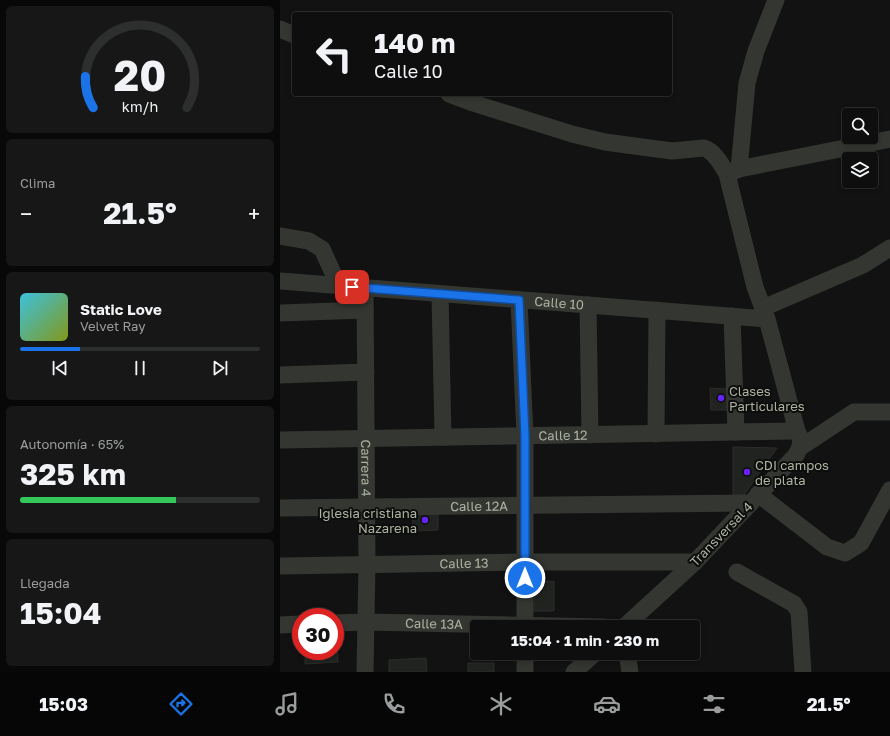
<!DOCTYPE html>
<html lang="es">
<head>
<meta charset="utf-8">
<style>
  body { margin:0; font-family:"Golos Text",sans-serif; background:#161716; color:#f1f3f6; height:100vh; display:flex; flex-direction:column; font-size:15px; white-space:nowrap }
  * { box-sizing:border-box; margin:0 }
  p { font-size:13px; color:#9a9c9d }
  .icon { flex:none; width:22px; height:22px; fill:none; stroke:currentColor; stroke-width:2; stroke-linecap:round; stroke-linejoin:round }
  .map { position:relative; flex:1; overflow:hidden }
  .panel { display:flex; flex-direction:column; gap:6px; padding:6px; background:#070807; width:280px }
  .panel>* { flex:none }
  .banner { position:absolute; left:12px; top:12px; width:380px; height:84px; border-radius:4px; box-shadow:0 2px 6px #0003,0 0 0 1px #2d2e2e; background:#0d0e0d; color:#f1f3f6; overflow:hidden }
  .controls { position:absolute; left:562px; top:108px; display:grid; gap:8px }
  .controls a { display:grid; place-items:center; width:36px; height:36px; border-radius:4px; background:#0d0e0d; box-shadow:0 2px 6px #0003,0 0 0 1px #2d2e2e; font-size:20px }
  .speed { position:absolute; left:12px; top:608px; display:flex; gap:8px; font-size:20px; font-weight:700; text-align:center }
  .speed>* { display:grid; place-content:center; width:52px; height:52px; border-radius:50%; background:#0d0e0d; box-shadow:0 2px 6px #0003,0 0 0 1px #2d2e2e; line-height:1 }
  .speed .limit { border:6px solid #d22; background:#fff; color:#111 }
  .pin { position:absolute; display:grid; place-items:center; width:34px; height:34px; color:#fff; margin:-17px; border-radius:8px; box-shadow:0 2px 6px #0006 }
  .me { position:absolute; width:44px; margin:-22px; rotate:0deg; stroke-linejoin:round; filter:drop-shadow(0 0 3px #0008) }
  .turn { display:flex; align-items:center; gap:14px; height:84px; padding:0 16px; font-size:18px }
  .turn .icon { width:52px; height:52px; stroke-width:2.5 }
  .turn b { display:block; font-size:28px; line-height:34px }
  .big { font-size:30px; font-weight:700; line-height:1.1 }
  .panel .tile { flex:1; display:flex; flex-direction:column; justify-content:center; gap:6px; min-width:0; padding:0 14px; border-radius:6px; background:#161716 }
  .panel .dial { align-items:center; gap:0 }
  .dial svg { height:104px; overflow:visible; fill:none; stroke:#2d2e2e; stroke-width:7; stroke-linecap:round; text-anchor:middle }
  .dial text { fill:#f1f3f6; stroke:none }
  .song { display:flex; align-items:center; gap:12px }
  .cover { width:48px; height:48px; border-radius:6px; background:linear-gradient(135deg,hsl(190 70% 55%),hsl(70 70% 35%)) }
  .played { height:4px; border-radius:2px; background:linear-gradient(90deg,#1a73e8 25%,#2d2e2e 25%) }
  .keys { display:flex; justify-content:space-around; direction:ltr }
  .heat { display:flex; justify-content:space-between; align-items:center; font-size:22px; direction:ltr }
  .charge { height:6px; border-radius:3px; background:linear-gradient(90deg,#34c759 65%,#2d2e2e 0) }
  .trip { position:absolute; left:190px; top:620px; width:230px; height:40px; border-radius:4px; background:#0d0e0d; box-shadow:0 2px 6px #0003,0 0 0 1px #2d2e2e; font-weight:700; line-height:40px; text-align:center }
  .tabs { display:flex; height:64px; justify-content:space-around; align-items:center; background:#050605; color:#9a9c9d }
  .tabs .icon { width:28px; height:28px }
  .tabs .on { color:#1a73e8 }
  .tabs b { font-size:18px; color:#f1f3f6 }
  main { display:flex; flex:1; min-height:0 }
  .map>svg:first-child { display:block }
</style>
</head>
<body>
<main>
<section class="panel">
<div class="tile dial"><svg viewBox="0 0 100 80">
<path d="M14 69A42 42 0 1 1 86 69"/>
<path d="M14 69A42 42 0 0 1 8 45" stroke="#1a73e8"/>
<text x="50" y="56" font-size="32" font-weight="700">20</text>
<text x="50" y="72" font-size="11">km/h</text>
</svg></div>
<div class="tile"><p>Clima</p>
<div class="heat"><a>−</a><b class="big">21.5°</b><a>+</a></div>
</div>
<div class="tile">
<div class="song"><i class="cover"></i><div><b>Static Love</b><p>Velvet Ray</p></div></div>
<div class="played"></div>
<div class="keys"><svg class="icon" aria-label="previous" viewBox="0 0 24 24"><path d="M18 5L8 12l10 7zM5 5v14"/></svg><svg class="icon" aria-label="pause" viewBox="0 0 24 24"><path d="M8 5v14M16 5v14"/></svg><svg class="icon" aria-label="next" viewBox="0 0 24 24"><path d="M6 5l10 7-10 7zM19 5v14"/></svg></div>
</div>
<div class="tile"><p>Autonomía · 65%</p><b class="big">325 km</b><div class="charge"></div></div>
<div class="tile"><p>Llegada</p><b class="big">15:04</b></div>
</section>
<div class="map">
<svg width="610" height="672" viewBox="0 0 610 672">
  <rect width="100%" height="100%" fill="#111211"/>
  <g fill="#212320" stroke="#2c2e2a">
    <polygon points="430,388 447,389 447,410 431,410"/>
    <polygon points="453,447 497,448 464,495 453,496"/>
    <polygon points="158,508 158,530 133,531 132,509"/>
    <polygon points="274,581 274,611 254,611 255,582"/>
    <polygon points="55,637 57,637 58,662 25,664 25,651 55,651"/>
    <polygon points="146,658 147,672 109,672 109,660"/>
    <rect x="188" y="663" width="26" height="9"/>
  </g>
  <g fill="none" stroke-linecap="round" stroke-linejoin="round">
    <g stroke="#343731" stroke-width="17">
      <polyline points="0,29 14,35"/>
      <path d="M169 94 193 103 292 134 325 142 392 151 424 148C434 151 442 165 447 174L475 287 487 319 517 431C523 441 521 446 516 455L415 562 344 627"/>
      <polyline points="459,169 467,83 476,51 496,0"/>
      <polyline points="449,173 459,169 610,139"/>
      <polyline points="0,236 29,241 42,249 59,286"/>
      <path id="s1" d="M0 281 487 319"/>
      <path id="s2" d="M85 288 87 565 85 672"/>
      <polyline points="160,294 163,437"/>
      <polyline points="239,300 245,436 245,627"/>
      <polyline points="308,305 310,435"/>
      <polyline points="483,308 583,265 610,248"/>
      <polyline points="0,313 85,310"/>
      <polyline points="452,316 456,432"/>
      <polyline points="0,375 86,372"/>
      <polyline points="376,434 377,310"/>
      <path id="s3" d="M0 440 517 431"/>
      <polyline points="521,447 574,412 610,412"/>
      <polyline points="478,494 547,547 565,553 581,543 610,490"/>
      <path id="s4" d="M0 508 471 503"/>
      <path id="s5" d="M0 566 245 562H415"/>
      <polyline points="457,572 514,604 519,612 523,672"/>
      <path id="s6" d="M55 623 86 622 324 627"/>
      <polyline points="0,625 21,624"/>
      <polyline points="245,653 245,672"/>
      <polyline points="347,653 350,672"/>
      <polyline points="294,672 315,653"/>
    </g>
  </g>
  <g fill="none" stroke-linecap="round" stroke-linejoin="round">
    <defs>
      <polyline id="route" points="72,287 239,300 245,436 245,578"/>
    </defs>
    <use href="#route" stroke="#114b97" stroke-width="10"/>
    <use href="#route" stroke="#1a73e8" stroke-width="7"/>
  </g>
  <g fill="#6524f6" stroke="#0c0d0c" stroke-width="1.5">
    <circle cx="441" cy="398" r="4"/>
    <circle cx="467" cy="472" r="4"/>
    <circle cx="145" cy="520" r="4"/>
  </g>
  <g text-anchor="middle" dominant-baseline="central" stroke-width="4" stroke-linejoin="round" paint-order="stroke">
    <g font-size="13" fill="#adb3a1" stroke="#0c0d0c">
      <text stroke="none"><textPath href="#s1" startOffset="280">Calle 10</textPath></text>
      <text stroke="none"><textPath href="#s3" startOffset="283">Calle 12</textPath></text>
      <text stroke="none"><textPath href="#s2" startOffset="180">Carrera 4</textPath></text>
      <text stroke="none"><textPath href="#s4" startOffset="199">Calle 12A</textPath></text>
      <text transform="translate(441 534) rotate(-46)">Transversal 4</text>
      <text stroke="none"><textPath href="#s5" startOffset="184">Calle 13</textPath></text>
      <text stroke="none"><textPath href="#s6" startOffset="99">Calle 13A</textPath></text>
    </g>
    <g font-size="13" fill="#adb3a1" stroke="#0c0d0c" text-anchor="start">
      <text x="449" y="391">Clases<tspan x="449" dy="15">Particulares</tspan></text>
      <text x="475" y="465">CDI campos<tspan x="475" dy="15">de plata</tspan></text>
      <text x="137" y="513" text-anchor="end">Iglesia cristiana<tspan x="137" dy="15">Nazarena</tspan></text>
    </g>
  </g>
</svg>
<div class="controls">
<a><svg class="icon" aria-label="search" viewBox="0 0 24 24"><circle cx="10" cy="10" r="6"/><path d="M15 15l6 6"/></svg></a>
<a><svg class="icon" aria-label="layers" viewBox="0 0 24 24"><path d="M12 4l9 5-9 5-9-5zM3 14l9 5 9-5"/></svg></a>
</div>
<div class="speed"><div class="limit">30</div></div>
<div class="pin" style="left:72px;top:287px;background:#d93025"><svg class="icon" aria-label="arrive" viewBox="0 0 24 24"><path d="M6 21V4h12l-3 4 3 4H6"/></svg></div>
<svg class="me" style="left:245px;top:578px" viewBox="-20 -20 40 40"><circle r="17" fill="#1a73e8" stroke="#fff" stroke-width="3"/><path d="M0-11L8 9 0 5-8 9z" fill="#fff"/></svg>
<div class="trip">15:04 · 1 min · 230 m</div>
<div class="banner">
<div class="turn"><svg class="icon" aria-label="left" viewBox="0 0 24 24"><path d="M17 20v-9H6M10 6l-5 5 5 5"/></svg><div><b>140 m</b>Calle 10</div></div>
</div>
</div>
</main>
<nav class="tabs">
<b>15:03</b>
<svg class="icon on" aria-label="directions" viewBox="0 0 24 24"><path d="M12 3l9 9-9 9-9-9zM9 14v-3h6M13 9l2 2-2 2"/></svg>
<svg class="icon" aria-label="music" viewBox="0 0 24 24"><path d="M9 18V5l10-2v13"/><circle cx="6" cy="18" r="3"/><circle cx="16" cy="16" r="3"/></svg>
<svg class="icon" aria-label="phone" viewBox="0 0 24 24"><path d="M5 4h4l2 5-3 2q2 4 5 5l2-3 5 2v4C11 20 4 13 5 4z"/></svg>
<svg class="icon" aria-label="climate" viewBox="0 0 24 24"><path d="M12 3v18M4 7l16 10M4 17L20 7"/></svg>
<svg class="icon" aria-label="car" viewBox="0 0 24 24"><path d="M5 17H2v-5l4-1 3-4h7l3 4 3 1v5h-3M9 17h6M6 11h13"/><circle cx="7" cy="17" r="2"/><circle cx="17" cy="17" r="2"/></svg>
<svg class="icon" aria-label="filters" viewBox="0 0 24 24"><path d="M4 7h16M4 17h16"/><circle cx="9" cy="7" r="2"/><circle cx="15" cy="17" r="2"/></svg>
<b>21.5°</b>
</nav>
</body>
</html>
